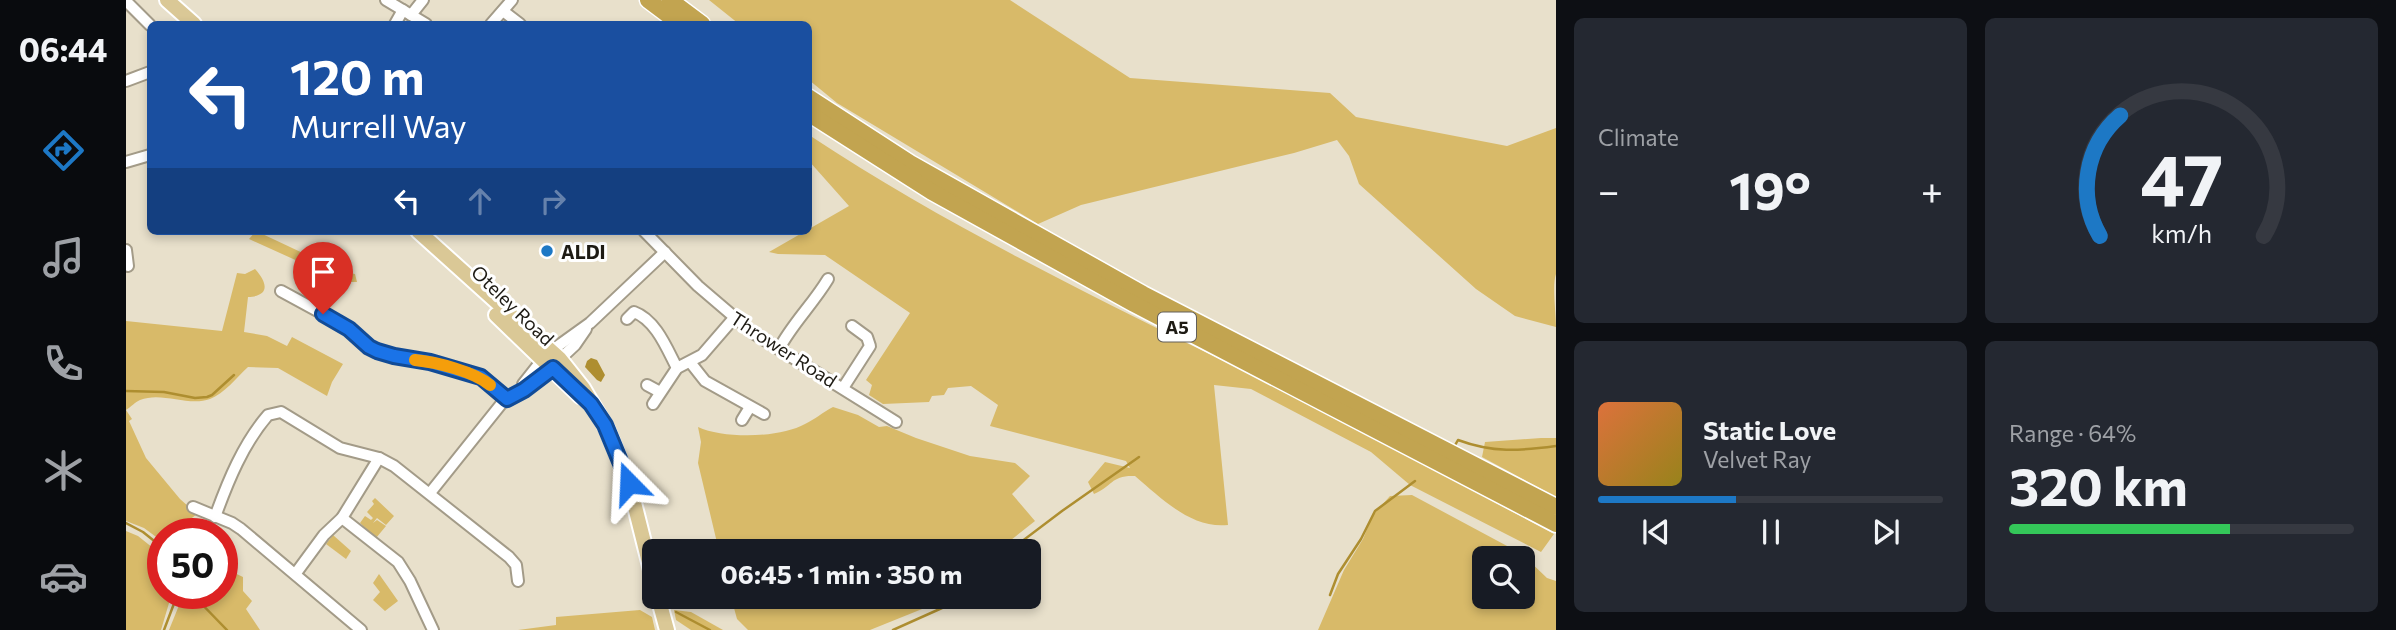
<!DOCTYPE html>
<html lang="en">
<head>
<meta charset="utf-8">
<style>
  body { margin:0; font-family:Commissioner,sans-serif; background:#242831; color:#f1f3f6; height:100vh; display:flex; flex-direction:column; font-size:26px; white-space:nowrap }
  * { box-sizing:border-box; margin:0 }
  p { font-size:23px; color:#9ea1a6 }
  .icon { flex:none; width:38px; height:38px; fill:none; stroke:currentColor; stroke-width:2; stroke-linecap:round; stroke-linejoin:round }
  .map { position:relative; flex:1; overflow:hidden }
  .drawer { display:flex; flex-direction:column; gap:18px; padding:18px; background:#0d0f14; width:840px }
  .drawer>* { flex:none }
  .guide { position:absolute; left:21px; top:21px; width:665px; height:214px; border-radius:10px; box-shadow:0 4px 10px #0003; background:#1a4fa0; color:#fff; overflow:hidden }
  .buttons { position:absolute; left:1346px; top:546px; display:grid; gap:14px }
  .buttons a { display:grid; place-items:center; width:63px; height:63px; border-radius:10px; background:#171b24; box-shadow:0 4px 10px #0003; font-size:35px }
  .speed { position:absolute; left:21px; top:518px; display:flex; gap:14px; font-size:35px; font-weight:700; text-align:center }
  .speed>* { display:grid; place-content:center; width:91px; height:91px; border-radius:50%; background:#171b24; box-shadow:0 4px 10px #0003; line-height:1 }
  .speed .limit { border:10px solid #d22; background:#fff; color:#111 }
  .pin { position:absolute; display:grid; place-items:center; width:60px; height:60px; color:#fff; margin:-72px -30px; border-radius:50% 50% 50% 0; rotate:-45deg; box-shadow:0 0 7px #0007 }
  .pin .icon { rotate:45deg }
  .me { position:absolute; width:77px; margin:-38px; rotate:339deg; stroke-linejoin:round; filter:drop-shadow(0 0 5px #0008) }
  .turn { display:flex; align-items:center; gap:24px; height:147px; padding:0 28px; font-size:32px }
  .turn .icon { width:91px; height:91px; stroke-width:2.5 }
  .turn b { display:block; font-size:49px; line-height:60px }
  .lanes { display:flex; align-items:center; height:66px; padding:0 28px; background:#0003; justify-content:center; gap:35px; direction:ltr }
  .lanes .off { opacity:.35 }
  .big { font-size:52px; font-weight:700; line-height:1.1 }
  .drawer .tile { flex:1; display:flex; flex-direction:column; justify-content:center; gap:10px; min-width:0; padding:0 24px; border-radius:10px; background:#242831 }
  .drawer .dial { align-items:center; gap:0 }
  .dial svg { height:182px; overflow:visible; fill:none; stroke:#363941; stroke-width:7; stroke-linecap:round; text-anchor:middle }
  .dial text { fill:#f1f3f6; stroke:none }
  .song { display:flex; align-items:center; gap:21px }
  .cover { width:84px; height:84px; border-radius:10px; background:linear-gradient(135deg,hsl(20 70% 55%),hsl(50 70% 35%)) }
  .played { height:7px; border-radius:4px; background:linear-gradient(90deg,#1d78c5 40%,#363941 40%) }
  .keys { display:flex; justify-content:space-around; direction:ltr }
  .heat { display:flex; justify-content:space-between; align-items:center; font-size:38px; direction:ltr }
  .charge { height:10px; border-radius:5px; background:linear-gradient(90deg,#34c759 64%,#363941 0) }
  .drawer .tiles { flex:1; display:grid; gap:18px; grid-template-columns:repeat(2,1fr) }
  .trip { position:absolute; left:516px; top:539px; width:399px; height:70px; border-radius:10px; background:#171b24; box-shadow:0 4px 10px #0003; font-weight:700; line-height:70px; text-align:center }
  main { display:flex; flex:1; min-height:0 }
  .tab-bar { display:flex; flex-direction:column; width:126px; justify-content:space-around; align-items:center; background:#090b0e; color:#9ea1a6 }
  .tab-bar .icon { width:49px; height:49px }
  .tab-bar .current { color:#1d78c5 }
  .tab-bar b { font-size:32px; color:#f1f3f6 }
  .map>svg:first-child { display:block }
</style>
</head>
<body>
<main>
<nav class="tab-bar">
<b>06:44</b>
<svg class="icon current" aria-label="directions" viewBox="0 0 24 24"><path d="M12 3l9 9-9 9-9-9zM9 14v-3h6M13 9l2 2-2 2"/></svg>
<svg class="icon" aria-label="music" viewBox="0 0 24 24"><path d="M9 18V5l10-2v13"/><circle cx="6" cy="18" r="3"/><circle cx="16" cy="16" r="3"/></svg>
<svg class="icon" aria-label="phone" viewBox="0 0 24 24"><path d="M5 4h4l2 5-3 2q2 4 5 5l2-3 5 2v4C11 20 4 13 5 4z"/></svg>
<svg class="icon" aria-label="climate" viewBox="0 0 24 24"><path d="M12 3v18M4 7l16 10M4 17L20 7"/></svg>
<svg class="icon" aria-label="car" viewBox="0 0 24 24"><path d="M5 17H2v-5l4-1 3-4h7l3 4 3 1v5h-3M9 17h6M6 11h13"/><circle cx="7" cy="17" r="2"/><circle cx="17" cy="17" r="2"/></svg>
</nav>
<div class="map">
<svg width="1430" height="630" viewBox="0 0 1430 630">
  <rect width="100%" height="100%" fill="#e8e0cb"/>
  <g fill="#d8ba69" fill-rule="evenodd">
    <path d="M583 0H884L1004 78 1204 93 1230 117 1381 146 1430 128V274C1426 284 1430 314 1430 327L1389 316 1350 289 1233 184 1223 156 1211 140 1168 153 955 205 912 224 711 103 683 80 682 24H613Z"/>
    <path d="M683 135C834 235 1000 312 1162 393 1252 438 1340 487 1428 534L1415 552 1284 485 1245 452 1125 389 1088 385 1102 525C1065 529 1035 498 1009 476 985 475 987 486 968 494L962 482 979 462 1004 468 1000 461 864 426 872 405 845 386 822 388 818 395 806 396 803 402 757 404 743 395 746 385 740 380 784 313 699 255 652 254 643 252 723 206 683 161Z"/>
    <polygon points="130,231 215,271 229,274 231,282 218,282 123,239"/>
    <path d="M129 269C141 282 145 296 122 297L118 332 141 336 161 346 166 337 217 364 206 382 201 396 152 368 122 367C111 377 98 394 84 399 62 407 36 391 14 400 9 402 5 407 0 410L6 419 3 421 20 458 54 499 71 514 45 534H37V542L18 528 0 521V321L96 331 111 273 119 274Z"/>
    <path d="M707 407 732 415 753 427 761 426 790 438 844 456 889 463 904 476 886 494 909 521 871 551H593L572 463 575 442 572 427C598 439 654 438 679 424 688 420 697 412 707 407Z"/>
    <polygon points="1415,438 1430,438 1430,497 1356,457 1359,442"/>
    <path d="M1286 495 1396 554 1421 578 1430 581V630H1192L1218 570 1237 539 1247 515 1264 496ZM1358 558H1396V597H1358Z"/>
    <polygon points="249,498 268,516 260,525 251,518 247,523 251,520 260,526 250,538 234,523 239,516 245,520 247,518 241,512 248,504 246,501"/>
    <polygon points="0,531 12,536 37,556 37,593 46,593 35,630 0,630"/>
    <polygon points="207,535 225,551 220,559 200,544"/>
    <polygon points="96,567 117,577 117,591 126,601 120,609 134,630 43,630 58,593 96,593"/>
    <polygon points="253,574 272,601 259,611 247,600 254,592 247,583"/>
    <polygon points="605,597 821,597 811,603 744,630 622,630 611,619"/>
    <polygon points="514,610 526,617 529,630 392,630 430,625 430,617"/>
    <polygon points="548,610 565,612 597,630 565,630 550,620"/>
  </g>
  <polygon fill="#ae8e30" points="465,358 471,360 479,375 475,382 471,380 459,367 461,361"/>
  <g fill="none" stroke-linecap="round" stroke-linejoin="round">
    <g stroke="#ae8e30" stroke-width="2.5">
      <polyline points="0,391 38,392 69,398 81,397 86,395 108,375"/>
      <path d="M1328 447 1332 440C1367 453 1393 451 1430 446"/>
      <polyline points="0,523 17,532 37,548"/>
      <polyline points="883,551 936,511 1013,457"/>
      <polyline points="65,593 101,630"/>
      <polyline points="1204,595 1212,574 1235,539 1249,511 1289,481"/>
      <polyline points="550,612 584,630"/>
      <polyline points="38,630 52,593"/>
      <polyline points="767,630 816,608 831,597"/>
    </g>
    <defs>
      <g id="minor">
        <polyline points="260,0 300,24"/>
        <polyline points="3,4 24,25"/>
        <polyline points="377,11 394,24"/>
        <polyline points="285,15 297,0"/>
        <polyline points="269,24 277,10"/>
        <polyline points="365,24 386,0"/>
        <polyline points="0,81 24,72"/>
        <polyline points="0,162 24,155"/>
        <polyline points="518,231 572,286 627,333 770,422"/>
        <polyline points="0,250 2,266"/>
        <polyline points="155,291 212,322 251,351 268,356 304,362 355,377 381,399"/>
        <path d="M501 319 508 312C530 320 541 349 551 368"/>
        <path d="M653 349C666 324 687 304 702 279"/>
        <polyline points="425,351 464,323 539,252"/>
        <polyline points="434,359 449,345 460,329"/>
        <polyline points="564,362 579,381 638,414"/>
        <polyline points="397,384 416,360"/>
        <polyline points="521,385 534,392"/>
        <polyline points="717,388 744,346 741,337 726,326"/>
        <polyline points="527,404 551,368 576,355 608,318"/>
        <polyline points="616,420 624,407"/>
        <polyline points="304,493 376,403 427,368"/>
        <polyline points="67,507 106,523 115,529 235,630"/>
        <path d="M89 517C102 481 117 444 142 415L155 412 214 448 253 458 268 466 383 557 390 565 392 581"/>
        <polyline points="216,518 272,562 284,581 307,630"/>
        <polyline points="170,573 198,535 216,518 253,458"/>
      </g>
      <g id="major">
        <polyline points="41,0 68,24"/>
        <polyline points="292,231 434,359 457,388 481,429 503,483 528,582"/>
        <polyline points="370,315 454,396"/>
        <polyline points="532,597 541,630"/>
      </g>
      <g id="highway">
        <polyline points="522,0 554,24"/>
        <polyline points="544,0 576,24"/>
        <polyline points="682,97 784,163 1017,294 1430,507"/>
        <polyline points="682,113 806,192 1008,304 1430,524"/>
      </g>
    </defs>
    <use href="#minor" stroke="#a39b88" stroke-width="14"/>
    <use href="#major" stroke="#fff" stroke-width="18"/>
    <use href="#highway" stroke="#fff" stroke-width="19"/>
    <use href="#minor" stroke="#fff" stroke-width="10"/>
    <use href="#major" stroke="#dac896" stroke-width="14"/>
    <use href="#highway" stroke="#c2a450" stroke-width="16"/>
  </g>
  <g fill="none" stroke-linecap="round" stroke-linejoin="round">
    <defs>
      <polyline id="route" points="197,314 223,329 243,347 251,351 268,356 304,362 355,377 381,399 398,390 427,368 465,404 479,425 503,483"/>
    </defs>
    <use href="#route" stroke="#114b97" stroke-width="18"/>
    <use href="#route" stroke="#1a73e8" stroke-width="12"/>
    <path stroke="#f59e0b" stroke-width="12" d="M289 360C310 362 349 372 364 385"/>
  </g>
  <circle fill="#1d78c5" stroke="#fff" stroke-width="2.5" cx="421" cy="251" r="7"/>
  <g text-anchor="middle" dominant-baseline="central" stroke-width="6" stroke-linejoin="round" paint-order="stroke">
    <rect fill="#fff" stroke="#625f5a" stroke-width="2" x="1032" y="312.5" width="38" height="29" rx="5"/>
    <g font-size="18" font-weight="bold" fill="#1e1b14">
      <text x="1051" y="327">A5</text>
    </g>
    <g font-size="19" font-weight="bold" fill="#1e1b14" stroke="#fff" text-anchor="start">
      <text x="435" y="251">ALDI</text>
    </g>
    <g font-size="19" fill="#1e1b14" stroke="#fff">
      <text transform="translate(387 305) rotate(44)">Oteley Road</text>
      <text transform="translate(658 349) rotate(33)">Thrower Road</text>
    </g>
  </g>
</svg>
<div class="buttons">
<a><svg class="icon" aria-label="search" viewBox="0 0 24 24"><circle cx="10" cy="10" r="6"/><path d="M15 15l6 6"/></svg></a>
</div>
<div class="speed"><div class="limit">50</div></div>
<div class="pin" style="left:197px;top:314px;background:#d93025"><svg class="icon" aria-label="arrive" viewBox="0 0 24 24"><path d="M6 21V4h12l-3 4 3 4H6"/></svg></div>
<svg class="me" style="left:503px;top:483px" viewBox="-20 -20 40 40"><path d="M0-17L14 15 0 8-14 15z" fill="#1a73e8" stroke="#fff" stroke-width="4"/></svg>
<div class="trip">06:45 · 1 min · 350 m</div>
<div class="guide">
<div class="turn"><svg class="icon" aria-label="left" viewBox="0 0 24 24"><path d="M17 20v-9H6M10 6l-5 5 5 5"/></svg><div><b>120 m</b>Murrell Way</div></div>
<div class="lanes"><svg class="icon" aria-label="left" viewBox="0 0 24 24"><path d="M17 20v-9H6M10 6l-5 5 5 5"/></svg><svg class="icon off" aria-label="ahead" viewBox="0 0 24 24"><path d="M12 20V5M6 11l6-6 6 6"/></svg><svg class="icon off" aria-label="right" viewBox="0 0 24 24"><path d="M7 20v-9h11M14 6l5 5-5 5"/></svg></div>
</div>
</div>
<section class="drawer">
<div class="tiles">
<div class="tile"><p>Climate</p>
<div class="heat"><a>−</a><b class="big">19°</b><a>+</a></div>
</div>
<div class="tile dial"><svg viewBox="0 0 100 80">
<path d="M14 69A42 42 0 1 1 86 69"/>
<path d="M14 69A42 42 0 0 1 23 16" stroke="#1d78c5"/>
<text x="50" y="56" font-size="32" font-weight="700">47</text>
<text x="50" y="72" font-size="11">km/h</text>
</svg></div>
<div class="tile">
<div class="song"><i class="cover"></i><div><b>Static Love</b><p>Velvet Ray</p></div></div>
<div class="played"></div>
<div class="keys"><svg class="icon" aria-label="previous" viewBox="0 0 24 24"><path d="M18 5L8 12l10 7zM5 5v14"/></svg><svg class="icon" aria-label="pause" viewBox="0 0 24 24"><path d="M8 5v14M16 5v14"/></svg><svg class="icon" aria-label="next" viewBox="0 0 24 24"><path d="M6 5l10 7-10 7zM19 5v14"/></svg></div>
</div>
<div class="tile"><p>Range · 64%</p><b class="big">320 km</b><div class="charge"></div></div>
</div>
</section>
</main>
</body>
</html>
